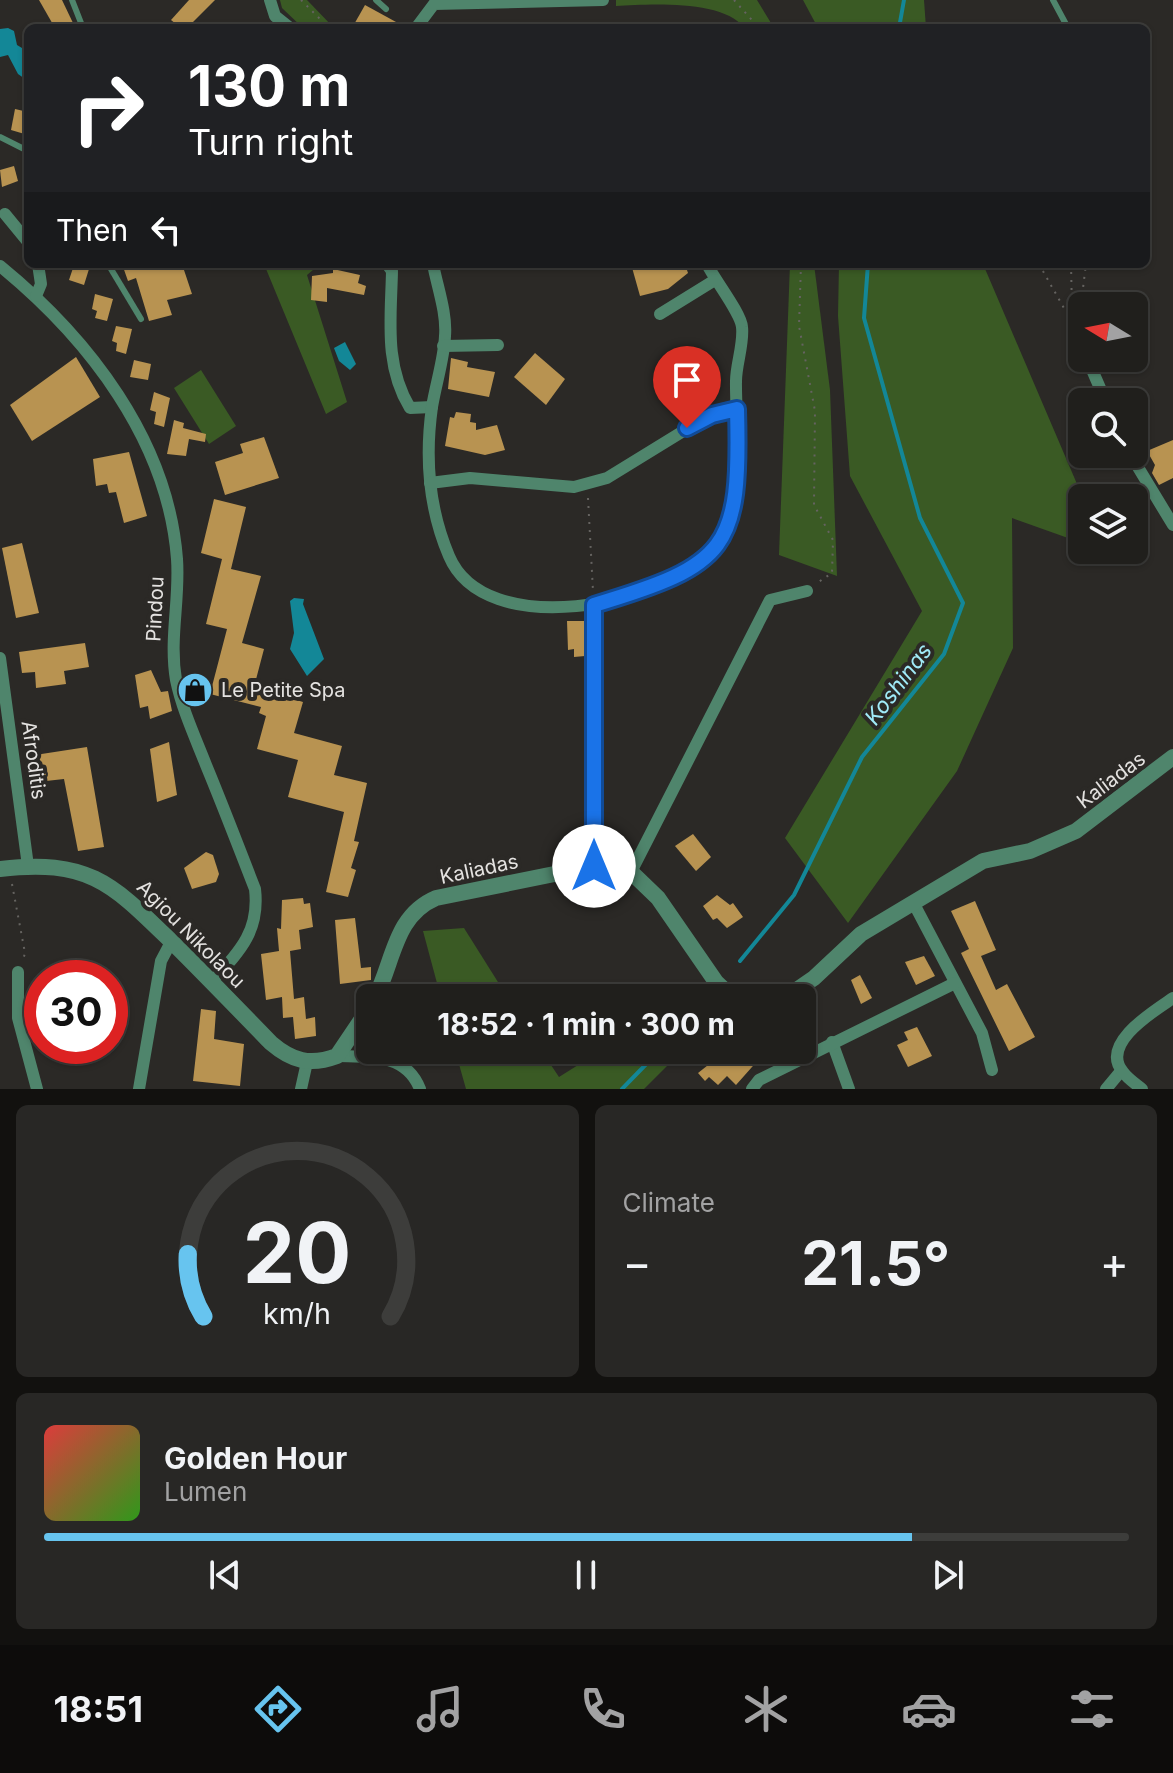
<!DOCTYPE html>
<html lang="en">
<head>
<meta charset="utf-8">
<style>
  body { margin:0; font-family:Inter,sans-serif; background:#282725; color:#f1f3f6; height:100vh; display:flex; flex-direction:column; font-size:30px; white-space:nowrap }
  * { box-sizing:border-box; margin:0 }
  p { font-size:26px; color:#a2a2a3 }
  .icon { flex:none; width:44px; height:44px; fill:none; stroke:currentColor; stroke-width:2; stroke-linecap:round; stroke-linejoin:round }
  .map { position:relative; height:1089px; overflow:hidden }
  .sheet { display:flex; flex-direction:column; gap:16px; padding:16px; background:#12110f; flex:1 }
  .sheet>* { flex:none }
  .guide { position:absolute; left:24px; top:24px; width:1126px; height:244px; border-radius:12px; box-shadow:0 2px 6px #0004,0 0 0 2px #3d3d3b; background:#202124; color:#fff; overflow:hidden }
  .needle { width:52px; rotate:280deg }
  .buttons { position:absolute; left:1068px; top:292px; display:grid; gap:16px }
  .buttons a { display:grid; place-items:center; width:80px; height:80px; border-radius:12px; background:#201f1c; box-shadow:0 2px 6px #0004,0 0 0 2px #3d3d3b; font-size:40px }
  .speed { position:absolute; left:24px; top:960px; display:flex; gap:16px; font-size:40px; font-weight:700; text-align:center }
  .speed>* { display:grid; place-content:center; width:104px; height:104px; border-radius:50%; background:#201f1c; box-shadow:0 2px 6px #0004,0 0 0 2px #3d3d3b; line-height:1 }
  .speed .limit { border:12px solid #d22; background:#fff; color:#111 }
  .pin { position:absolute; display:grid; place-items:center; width:68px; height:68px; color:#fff; margin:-82px -34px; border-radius:50% 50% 50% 0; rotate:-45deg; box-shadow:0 0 8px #0007 }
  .pin .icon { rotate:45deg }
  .me { position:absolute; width:88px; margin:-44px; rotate:0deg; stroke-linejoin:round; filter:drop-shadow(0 0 6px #0008) }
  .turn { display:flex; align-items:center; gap:28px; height:168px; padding:0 32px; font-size:36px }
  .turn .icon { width:104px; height:104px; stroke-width:2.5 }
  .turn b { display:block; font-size:56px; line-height:68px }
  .then { display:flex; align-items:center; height:76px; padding:0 32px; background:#0003; gap:16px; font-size:30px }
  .big { font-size:60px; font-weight:700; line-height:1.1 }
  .sheet .card { flex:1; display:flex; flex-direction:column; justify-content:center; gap:12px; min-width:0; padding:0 28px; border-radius:12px; background:#282725 }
  .sheet .dial { align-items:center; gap:0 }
  .dial svg { height:208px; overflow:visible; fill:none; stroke:#3d3d3b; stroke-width:7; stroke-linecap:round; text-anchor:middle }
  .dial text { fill:#f1f3f6; stroke:none }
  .song { display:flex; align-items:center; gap:24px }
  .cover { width:96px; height:96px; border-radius:12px; background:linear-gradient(135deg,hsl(0 70% 55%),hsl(110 70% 35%)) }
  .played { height:8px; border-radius:4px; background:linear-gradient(90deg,#67c4ef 80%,#3d3d3b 80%) }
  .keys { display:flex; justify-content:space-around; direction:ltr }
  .heat { display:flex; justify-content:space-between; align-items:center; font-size:44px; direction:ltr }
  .sheet .tiles { flex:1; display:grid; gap:16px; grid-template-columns:1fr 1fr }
  .card:last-child { grid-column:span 2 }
  .trip { position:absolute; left:356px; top:984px; width:460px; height:80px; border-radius:12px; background:#201f1c; box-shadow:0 2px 6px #0004,0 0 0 2px #3d3d3b; font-weight:700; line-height:80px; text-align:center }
  .menu { display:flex; height:128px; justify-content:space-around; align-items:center; background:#0d0c0b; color:#a2a2a3 }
  .menu .icon { width:56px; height:56px }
  .menu .current { color:#67c4ef }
  .menu b { font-size:36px; color:#f1f3f6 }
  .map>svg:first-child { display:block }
</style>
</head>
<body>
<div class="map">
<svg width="1173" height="1089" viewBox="0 0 1173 1089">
  <rect width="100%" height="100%" fill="#2b2926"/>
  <g fill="#3a5a24">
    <polygon points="280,0 307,0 334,28 303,28 282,8"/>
    <path d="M616 0H757L774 28H744C724 0 652 4 616 6Z"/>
    <polygon points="803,0 924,0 926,28 818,28"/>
    <polygon points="264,264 320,264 307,275 347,402 326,414"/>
    <polygon points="790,264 814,264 830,390 837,576 779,555"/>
    <polygon points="839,264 983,264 1083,498 1082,543 1012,518 1013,648 957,771 848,923 785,838 922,611 850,476 838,316"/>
    <polygon points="201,370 236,426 209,444 174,388"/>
    <polygon points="464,928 508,998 441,998 423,931"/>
    <polygon points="455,1050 541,1050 559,1077 602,1050 683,1050 644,1089 466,1089"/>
  </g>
  <g fill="#138797">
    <polygon points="8,28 14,31 17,45 27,51 28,81 18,74 8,55 0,57 0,29"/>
    <polygon points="345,342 356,364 350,370 339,361 334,348"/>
    <polygon points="294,598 304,599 303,604 324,659 307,676 290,649 294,633 290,601"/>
  </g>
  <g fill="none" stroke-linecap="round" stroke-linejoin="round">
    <g stroke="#138797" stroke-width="4">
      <polyline points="899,28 904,0"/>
      <polyline points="740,961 794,895 862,757 944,654 963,603 920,518 864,318 868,264"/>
      <polyline points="622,1089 660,1050"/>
    </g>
  </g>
  <g fill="#b89351">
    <polygon points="39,0 62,0 73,23 55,28"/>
    <polygon points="189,0 215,0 187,28 181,28 171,20"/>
    <polygon points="365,5 407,28 352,28"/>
    <polygon points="15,109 28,112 28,135 11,130"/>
    <polygon points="14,166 18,181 2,187 0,170"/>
    <polygon points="122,264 182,264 192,294 167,300 172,315 149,321 136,278 128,281"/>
    <polygon points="631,264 685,264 688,273 668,289 640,296"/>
    <polygon points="74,265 89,269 84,285 69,280"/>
    <polygon points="333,269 360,275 358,283 366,286 364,295 327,288 327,302 311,300 312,276 333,273"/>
    <polygon points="95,294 113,299 107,321 95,318 97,311 92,309"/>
    <polygon points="116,326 132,329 126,354 116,351 117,343 112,341"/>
    <polygon points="535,353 565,379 546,405 514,377"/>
    <polygon points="76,357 100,397 32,441 10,405"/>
    <polygon points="451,358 468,362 467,367 495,372 489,397 448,389"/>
    <polygon points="134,360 151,364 148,380 130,377"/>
    <polygon points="154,392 170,398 164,427 154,424 156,412 150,410"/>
    <polygon points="456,412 471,414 470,422 476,423 476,430 497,425 505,450 485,455 445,446 450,417 454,418"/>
    <polygon points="174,420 184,423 183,428 206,434 205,442 189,439 186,456 167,454"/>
    <polygon points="264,437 279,478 225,495 215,462 243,453 240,444"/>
    <polygon points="1173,440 1173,478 1159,485 1152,473 1155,465 1147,451"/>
    <polygon points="129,452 147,516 124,523 116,492 109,493 107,484 96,486 93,459"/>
    <polygon points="214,499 246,507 231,569 261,576 242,643 264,649 254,687 303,702 294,733 342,746 334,775 367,783 354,841 359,842 351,868 356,870 348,897 326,892 344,812 288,797 298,760 257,749 266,716 259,713 261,707 210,694 227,629 206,624 222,559 201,553"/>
    <polygon points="22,543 39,613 16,618 2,548"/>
    <polygon points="567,621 584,621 585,656 574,657 574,649 568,650"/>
    <polygon points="85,643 89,667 64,671 66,684 36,688 35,672 22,673 19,652"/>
    <polygon points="151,670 161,692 168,691 172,711 150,719 148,706 140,708 135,675"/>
    <polygon points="169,742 177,795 157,802 150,749"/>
    <polygon points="87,747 104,847 78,851 64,779 37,782 35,755"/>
    <polygon points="693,834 711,857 696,871 675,846"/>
    <polygon points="206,852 213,855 219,874 216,882 192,889 184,868"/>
    <polygon points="717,895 730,905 733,903 743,917 727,928 717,918 713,920 703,906"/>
    <polygon points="303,898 304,904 310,903 313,927 299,930 301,949 290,951 294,999 304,997 306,1019 315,1017 316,1036 295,1039 293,1017 283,1018 282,997 266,1000 261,954 279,951 277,928 281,929 282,900"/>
    <polygon points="975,901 996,950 981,956 996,990 1007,984 1035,1037 1009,1051 961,953 969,949 951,911"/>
    <polygon points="355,918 361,968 371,967 371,980 340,984 335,920"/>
    <polygon points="924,956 935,976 916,985 905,962"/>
    <polygon points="860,975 872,998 861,1004 851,980"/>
    <polygon points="201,1009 216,1011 214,1039 244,1044 240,1086 193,1081"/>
    <polygon points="917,1027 932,1056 908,1067 897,1045 908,1040 904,1032"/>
    <polygon points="727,1050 767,1050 736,1085 727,1076 718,1085 709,1077 705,1081 698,1073"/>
  </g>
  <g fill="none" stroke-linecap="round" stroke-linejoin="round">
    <g stroke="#656360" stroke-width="2" stroke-dasharray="2 6" stroke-linecap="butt">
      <polyline points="301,0 329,28"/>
      <polyline points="734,0 759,28"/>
      <polyline points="801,264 799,326 815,411 814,505 833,540 832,573 817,583"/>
      <polyline points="1039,264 1065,310"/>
      <polyline points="1071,264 1072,310"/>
      <polyline points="1075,309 1082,296 1086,264"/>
      <polyline points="588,498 593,591"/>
      <polyline points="12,884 25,953 23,960"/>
    </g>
    <g stroke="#4f856c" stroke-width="6">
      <polyline points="72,0 83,28"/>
      <polyline points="376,0 386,9"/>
      <polyline points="1053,0 1068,28"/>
      <polyline points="0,137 28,151"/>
      <polyline points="108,264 141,319"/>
    </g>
    <g stroke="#4f856c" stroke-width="12">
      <polyline points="270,0 275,16 290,28"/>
      <polyline points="416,28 434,4 603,0"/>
      <polyline points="5,214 28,242"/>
      <path d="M387 264 392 271C391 319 384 365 410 408L432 407"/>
      <path d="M433 264C437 286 447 313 445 336 444 359 436 383 432 407 425 457 429 509 449 556 485 642 664 605 714 552 750 515 735 428 736 381 736 364 744 344 742 327 741 313 714 279 707 264"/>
      <path d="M0 266C88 338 168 440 177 559 180 600 169 638 176 680 182 709 195 737 206 765 223 806 239 848 255 889 260 932 239 952 212 981"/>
      <polyline points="36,296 41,284 38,264"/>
      <polyline points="660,314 715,280"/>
      <polyline points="1072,321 1082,346"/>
      <polyline points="443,346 498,345"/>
      <polyline points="1087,358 1106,402"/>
      <polyline points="1130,454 1173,525"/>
      <polyline points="430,483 470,478 574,487 607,478 703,419 737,409"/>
      <polyline points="0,658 28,866"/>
      <polyline points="594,866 594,605"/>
      <polyline points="631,872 770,600 807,591"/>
      <polyline points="913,902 982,1033 992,1070"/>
      <polyline points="18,972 18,1018 37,1089"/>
      <polyline points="832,1042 849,1089"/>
      <path d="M337 1056C370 1057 406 1053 420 1089"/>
      <polyline points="139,1089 161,961 171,942"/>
      <polyline points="301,1089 307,1062"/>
      <polyline points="752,1089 759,1080 955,983"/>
      <polyline points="1106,1089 1121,1071"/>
      <path d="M1142 1089C1136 1084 1128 1079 1123 1072 1099 1044 1154 1011 1173 998"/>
    </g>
    <g stroke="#4f856c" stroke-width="16">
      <path d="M0 869C92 858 114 886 176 946 208 978 239 1010 271 1043 292 1061 310 1066 337 1056L370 1007"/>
      <path d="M375 998C394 961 394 916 436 898L594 866 631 872 658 898 716 982 733 998"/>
      <polyline points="785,998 814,978 861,934 983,861 1030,851 1076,831 1173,757"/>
    </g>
  </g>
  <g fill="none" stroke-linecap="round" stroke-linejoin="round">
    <defs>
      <path id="route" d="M594 866V605C728 565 741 549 737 409L712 415 687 428"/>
    </defs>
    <use href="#route" stroke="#114b97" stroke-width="20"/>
    <use href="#route" stroke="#1a73e8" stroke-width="14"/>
  </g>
  <defs>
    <symbol id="shop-disc" viewBox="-11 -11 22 22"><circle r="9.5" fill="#67c4ef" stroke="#2b2926"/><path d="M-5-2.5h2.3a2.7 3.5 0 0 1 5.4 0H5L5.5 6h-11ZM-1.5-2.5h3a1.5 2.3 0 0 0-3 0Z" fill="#111"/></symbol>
  </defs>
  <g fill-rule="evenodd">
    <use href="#shop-disc" x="175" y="670" width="40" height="40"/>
  </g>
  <g text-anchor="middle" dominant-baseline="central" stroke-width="8" stroke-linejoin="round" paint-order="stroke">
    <g font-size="20" fill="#e4e2e0" stroke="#2b2926">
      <text transform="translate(155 609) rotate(-87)">Pindou</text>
      <text transform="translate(34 760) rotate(82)">Afroditis</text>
      <text transform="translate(1111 780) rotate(-37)">Kaliadas</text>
      <text transform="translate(479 869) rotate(-12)">Kaliadas</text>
      <text transform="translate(191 934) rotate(45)">Agiou Nikolaou</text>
    </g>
    <g font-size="20" fill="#e4e2e0" stroke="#2b2926" text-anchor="start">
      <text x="221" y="690">Le Petite Spa</text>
    </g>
    <g font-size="22" font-style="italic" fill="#a1ebf8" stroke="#2b2926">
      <text transform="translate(898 684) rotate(-53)">Koshinas</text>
    </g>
  </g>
</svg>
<div class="buttons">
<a><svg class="needle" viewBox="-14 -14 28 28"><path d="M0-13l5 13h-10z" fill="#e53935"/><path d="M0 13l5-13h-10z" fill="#a2a2a3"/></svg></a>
<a><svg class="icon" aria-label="search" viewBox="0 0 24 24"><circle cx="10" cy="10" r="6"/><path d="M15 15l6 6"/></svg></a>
<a><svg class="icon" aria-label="layers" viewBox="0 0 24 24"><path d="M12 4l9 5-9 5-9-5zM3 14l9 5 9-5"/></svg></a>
</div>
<div class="speed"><div class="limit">30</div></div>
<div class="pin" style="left:687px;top:428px;background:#d93025"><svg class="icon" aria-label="arrive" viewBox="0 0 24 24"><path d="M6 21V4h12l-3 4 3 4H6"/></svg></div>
<svg class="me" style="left:594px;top:866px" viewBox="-20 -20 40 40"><circle r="19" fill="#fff"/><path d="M0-13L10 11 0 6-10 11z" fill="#1a73e8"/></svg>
<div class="trip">18:52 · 1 min · 300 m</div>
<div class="guide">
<div class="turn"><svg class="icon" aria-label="right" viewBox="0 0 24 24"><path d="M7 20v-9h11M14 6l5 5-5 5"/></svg><div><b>130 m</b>Turn right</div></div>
<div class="then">Then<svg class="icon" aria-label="left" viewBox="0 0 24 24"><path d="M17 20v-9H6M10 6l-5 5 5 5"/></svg></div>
</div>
</div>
<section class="sheet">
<div class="tiles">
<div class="card dial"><svg viewBox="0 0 100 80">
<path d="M14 69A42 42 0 1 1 86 69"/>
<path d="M14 69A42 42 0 0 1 8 45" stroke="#67c4ef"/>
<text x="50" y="56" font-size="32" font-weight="700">20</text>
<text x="50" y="72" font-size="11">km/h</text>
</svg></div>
<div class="card"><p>Climate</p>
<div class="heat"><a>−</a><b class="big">21.5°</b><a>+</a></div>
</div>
<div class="card">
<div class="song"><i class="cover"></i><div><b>Golden Hour</b><p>Lumen</p></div></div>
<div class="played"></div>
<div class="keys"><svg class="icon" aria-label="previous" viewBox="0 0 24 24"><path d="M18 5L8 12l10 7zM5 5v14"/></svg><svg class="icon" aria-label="pause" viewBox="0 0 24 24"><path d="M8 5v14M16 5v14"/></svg><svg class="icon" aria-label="next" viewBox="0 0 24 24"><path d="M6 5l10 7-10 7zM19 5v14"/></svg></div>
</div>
</div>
</section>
<nav class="menu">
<b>18:51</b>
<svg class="icon current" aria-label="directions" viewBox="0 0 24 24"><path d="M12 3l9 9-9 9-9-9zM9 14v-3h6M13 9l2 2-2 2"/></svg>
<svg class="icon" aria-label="music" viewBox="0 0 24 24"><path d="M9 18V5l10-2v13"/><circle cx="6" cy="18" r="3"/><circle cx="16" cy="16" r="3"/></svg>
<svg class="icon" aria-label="phone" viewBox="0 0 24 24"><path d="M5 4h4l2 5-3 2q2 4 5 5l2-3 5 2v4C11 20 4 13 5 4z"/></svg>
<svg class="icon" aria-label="climate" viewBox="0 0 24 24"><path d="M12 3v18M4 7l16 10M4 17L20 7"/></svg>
<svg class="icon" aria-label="car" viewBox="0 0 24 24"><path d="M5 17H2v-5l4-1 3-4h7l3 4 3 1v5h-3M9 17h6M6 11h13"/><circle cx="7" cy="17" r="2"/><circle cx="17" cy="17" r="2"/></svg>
<svg class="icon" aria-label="filters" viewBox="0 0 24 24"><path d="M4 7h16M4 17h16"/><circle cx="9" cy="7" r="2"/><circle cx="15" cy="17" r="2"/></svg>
</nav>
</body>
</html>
